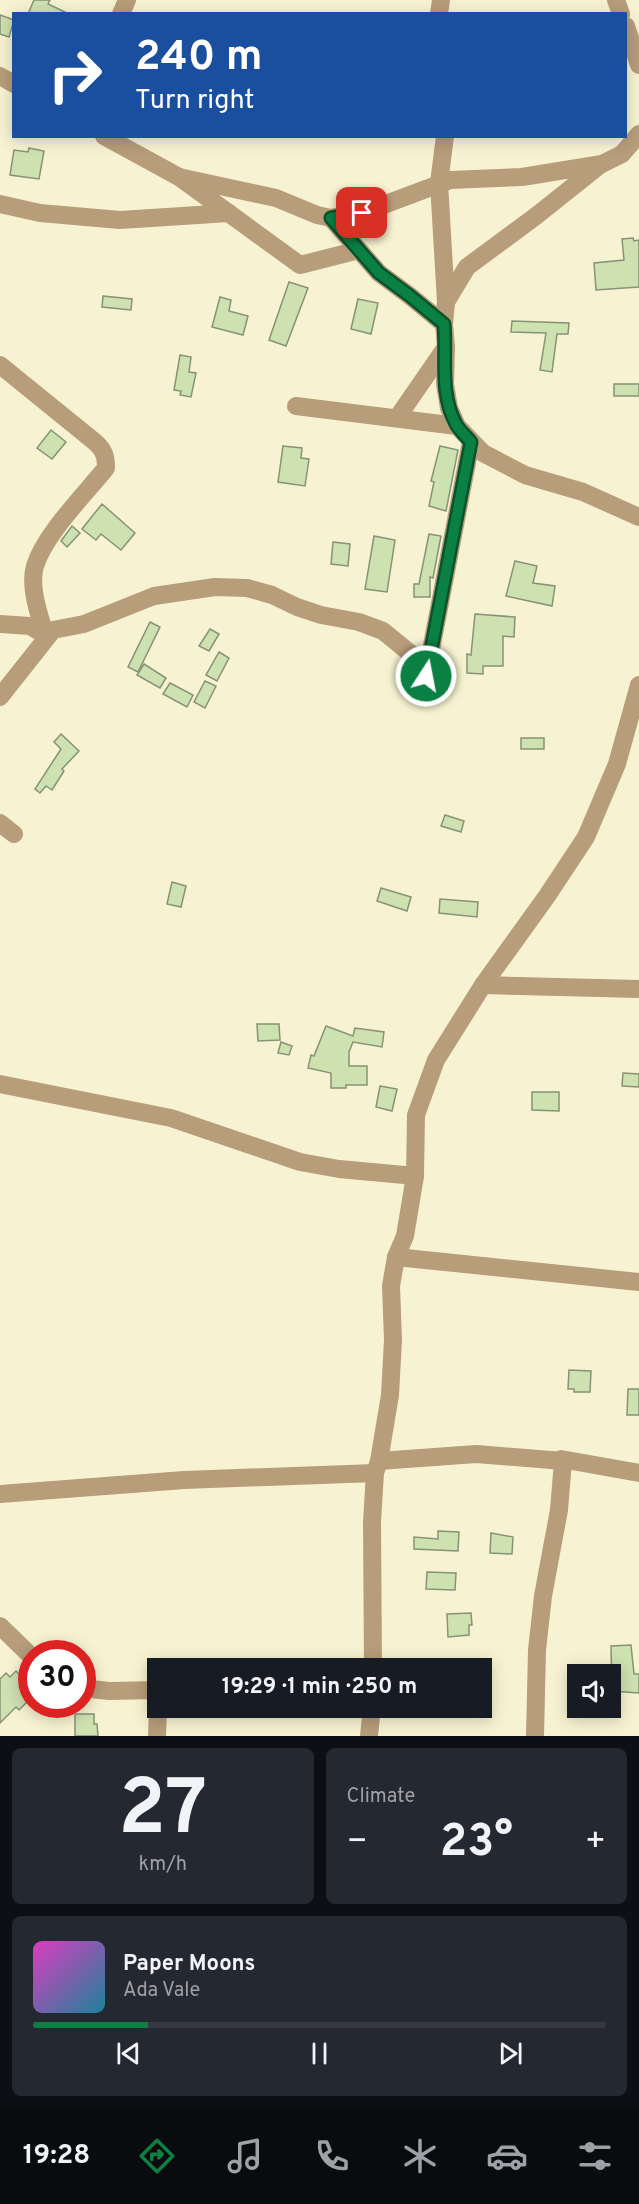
<!DOCTYPE html>
<html lang="en">
<head>
<meta charset="utf-8">
<style>
  body { margin:0; font-family:Overpass,sans-serif; background:#242831; color:#f1f3f6; height:100vh; display:flex; flex-direction:column; font-size:22px; white-space:nowrap }
  * { box-sizing:border-box; margin:0 }
  p { font-size:20px; color:#9ea1a6 }
  .icon { flex:none; width:33px; height:33px; fill:none; stroke:currentColor; stroke-width:2; stroke-linecap:round; stroke-linejoin:round }
  .map { position:relative; height:1736px; overflow:hidden }
  .details { display:flex; flex-direction:column; gap:12px; padding:12px; background:#0d0f14; flex:1 }
  .details>* { flex:none }
  .guide { position:absolute; left:12px; top:12px; width:615px; height:126px; border-radius:0px; box-shadow:0 3px 15px #0003; background:#1a4fa0; color:#fff; overflow:hidden }
  .controls { position:absolute; left:567px; top:1664px; display:grid; gap:12px }
  .controls a { display:grid; place-items:center; width:54px; height:54px; border-radius:0px; background:#171b24; box-shadow:0 3px 15px #0003; font-size:30px }
  .speed { position:absolute; left:18px; top:1640px; display:flex; gap:12px; font-size:30px; font-weight:700; text-align:center }
  .speed>* { display:grid; place-content:center; width:78px; height:78px; border-radius:50%; background:#171b24; box-shadow:0 3px 15px #0003; line-height:1 }
  .speed .limit { border:9px solid #d22; background:#fff; color:#111 }
  .pin { position:absolute; display:grid; place-items:center; width:51px; height:51px; color:#fff; margin:-26px; border-radius:12px; box-shadow:0 3px 9px #0006 }
  .me { position:absolute; width:66px; margin:-33px; rotate:11deg; stroke-linejoin:round; filter:drop-shadow(0 0 4px #0008) }
  .turn { display:flex; align-items:center; gap:21px; height:126px; padding:0 24px; font-size:27px }
  .turn .icon { width:78px; height:78px; stroke-width:2.5 }
  .turn b { display:block; font-size:42px; line-height:51px }
  .big { font-size:45px; font-weight:700; line-height:1.1 }
  .details .card { flex:1; display:flex; flex-direction:column; justify-content:center; gap:9px; min-width:0; padding:0 21px; border-radius:9px; background:#242831 }
  .details .dial { align-items:center; gap:0 }
  .dial b { font-size:78px; line-height:1 }
  .song { display:flex; align-items:center; gap:18px }
  .cover { width:72px; height:72px; border-radius:9px; background:linear-gradient(135deg,hsl(310 70% 55%),hsl(190 70% 35%)) }
  .played { height:6px; border-radius:3px; background:linear-gradient(90deg,#0b8043 20%,#363941 20%) }
  .keys { display:flex; justify-content:space-around; direction:ltr }
  .heat { display:flex; justify-content:space-between; align-items:center; font-size:33px; direction:ltr }
  .details .tiles { flex:1; display:grid; gap:12px; grid-template-columns:1fr 1fr }
  .card:last-child { grid-column:span 2 }
  .trip { position:absolute; left:147px; top:1658px; width:345px; height:60px; border-radius:0px; background:#171b24; box-shadow:0 3px 15px #0003; font-weight:700; line-height:60px; text-align:center }
  .menu { display:flex; height:96px; justify-content:space-around; align-items:center; background:#090b0e; color:#9ea1a6 }
  .menu .icon { width:42px; height:42px }
  .menu .on { color:#0b8043 }
  .menu b { font-size:27px; color:#f1f3f6 }
  .map>svg:first-child { display:block }
</style>
</head>
<body>
<div class="map">
<svg width="639" height="1736" viewBox="0 0 639 1736">
  <rect width="100%" height="100%" fill="#f7f3d2"/>
  <g fill="#cee1b1" stroke="#879276" stroke-width="1.5">
    <polygon points="34,0 50,0 48,4 69,14 28,14"/>
    <polygon points="0,15 14,20 9,37 0,34"/>
    <polygon points="29,148 44,151 39,179 10,175 14,150 28,152"/>
    <polygon points="633,238 634,241 639,240 639,287 596,290 594,263 624,260 622,239"/>
    <polygon points="289,282 308,288 286,346 269,340"/>
    <polygon points="103,296 132,299 131,310 102,307"/>
    <polygon points="220,297 231,300 229,311 248,316 243,335 212,327"/>
    <polygon points="358,299 378,303 371,334 351,329"/>
    <polygon points="512,321 569,323 568,334 557,334 552,372 540,370 546,333 511,332"/>
    <polygon points="180,355 191,357 189,372 196,373 191,397 180,395 181,391 174,390"/>
    <rect x="614" y="384" width="25" height="12"/>
    <polygon points="51,430 66,442 52,459 37,448"/>
    <polygon points="283,446 302,448 301,458 309,459 305,486 278,482"/>
    <polygon points="440,446 458,450 446,511 429,506 434,482 431,481"/>
    <polygon points="102,504 135,533 121,550 101,534 96,540 82,529"/>
    <polygon points="72,526 80,533 67,547 61,541"/>
    <polygon points="429,534 441,536 433,578 430,577 430,597 414,597 414,584 419,584"/>
    <polygon points="374,536 395,540 387,592 365,589"/>
    <polygon points="333,542 350,544 348,566 331,564"/>
    <polygon points="515,561 537,566 533,583 555,586 552,606 506,596"/>
    <polygon points="475,614 515,617 514,637 503,636 503,666 483,666 483,674 467,673 467,654 471,655"/>
    <polygon points="150,622 160,627 138,672 128,667"/>
    <polygon points="210,629 219,634 209,651 199,646"/>
    <polygon points="219,652 229,658 217,681 206,675"/>
    <polygon points="144,664 166,678 160,688 137,675"/>
    <polygon points="205,681 216,686 205,708 194,702"/>
    <polygon points="170,683 193,695 187,707 163,694"/>
    <polygon points="61,734 79,751 62,769 64,771 52,790 46,786 40,793 35,789 61,749 54,742"/>
    <rect x="521" y="738" width="23" height="11"/>
    <polygon points="445,815 464,821 461,832 441,826"/>
    <polygon points="172,882 186,886 181,907 167,904"/>
    <polygon points="381,888 411,897 407,911 377,901"/>
    <polygon points="440,899 478,902 477,917 439,913"/>
    <polygon points="257,1024 279,1024 280,1040 258,1041"/>
    <polygon points="326,1026 353,1036 355,1028 384,1032 382,1047 353,1042 349,1052 349,1066 367,1066 367,1085 346,1085 346,1088 331,1088 331,1073 308,1068 311,1055 314,1056"/>
    <polygon points="281,1042 292,1046 289,1055 278,1053"/>
    <polygon points="623,1073 639,1074 639,1087 622,1086"/>
    <polygon points="380,1086 397,1089 392,1111 376,1107"/>
    <polygon points="532,1092 559,1092 559,1111 532,1110"/>
    <polygon points="569,1370 591,1371 590,1392 574,1392 574,1389 568,1389"/>
    <polygon points="628,1389 639,1389 639,1415 627,1415"/>
    <polygon points="438,1531 459,1532 458,1551 414,1549 414,1537 438,1539"/>
    <polygon points="491,1533 513,1537 512,1554 490,1553"/>
    <polygon points="427,1572 456,1573 455,1590 426,1589"/>
    <polygon points="471,1613 472,1625 469,1625 469,1635 448,1637 447,1614"/>
    <polygon points="631,1645 634,1674 639,1674 639,1693 612,1691 611,1646"/>
    <polygon points="16,1671 28,1684 23,1689 31,1698 19,1710 16,1707 0,1723 0,1679 6,1673 10,1677"/>
    <polygon points="75,1714 94,1714 94,1724 97,1724 98,1736 75,1736"/>
  </g>
  <g fill="none" stroke-linecap="round" stroke-linejoin="round">
    <g stroke="#b79d7a" stroke-width="18">
      <polyline points="616,0 621,14"/>
      <polyline points="121,14 127,0"/>
      <polyline points="439,14 441,0"/>
      <polyline points="626,26 639,65"/>
      <polyline points="0,76 14,84"/>
      <polyline points="104,136 179,177 300,265 359,250"/>
      <polyline points="445,136 439,183 446,302 444,324 446,347 445,384 449,408 457,426 483,453 525,475 583,492 639,517"/>
      <polyline points="179,177 276,198 317,215 331,218 362,213 450,180 522,177 602,164 622,154 639,134"/>
      <polyline points="0,204 40,213 120,220 229,213"/>
      <polyline points="331,218 379,273 410,296 444,324"/>
      <polyline points="446,302 467,267 536,216 600,165"/>
      <path d="M0 365 95 442C104 450 106 456 106 468 85 494 45 534 35 566 29 587 39 614 45 634"/>
      <polyline points="296,406 457,426"/>
      <polyline points="397,418 446,347"/>
      <polyline points="0,624 30,626 47,636"/>
      <polyline points="426,676 471,442"/>
      <polyline points="0,697 53,630 84,624 154,596 215,587 247,588 272,595 297,607 321,615 359,622 383,631 416,658 426,676"/>
      <polyline points="0,823 14,834"/>
      <polyline points="483,985 639,989"/>
      <polyline points="0,1084 171,1118 300,1162 339,1169 415,1176"/>
      <polyline points="396,1257 639,1282"/>
      <polyline points="379,1461 476,1454 563,1461 561,1459 639,1473"/>
      <polyline points="0,1494 184,1480 375,1473"/>
      <polyline points="0,1626 32,1657"/>
      <polyline points="373,1668 372,1522 375,1473 379,1461 390,1395 393,1340 391,1286 396,1257 405,1236 415,1176 416,1115 436,1060 483,985 547,896 586,837 617,764 639,685"/>
      <polyline points="82,1688 109,1691 158,1690"/>
      <polyline points="157,1736 158,1707"/>
      <polyline points="369,1736 372,1707"/>
      <polyline points="535,1736 537,1650 543,1596 559,1510 563,1461"/>
    </g>
  </g>
  <g fill="none" stroke-linecap="round" stroke-linejoin="round">
    <defs>
      <path id="route" d="M362 213 331 218 379 273 410 296 444 324C447 357 439 393 456 424 459 430 466 436 471 442L426 676"/>
    </defs>
    <use href="#route" stroke="#07532c" stroke-width="15"/>
    <use href="#route" stroke="#0b8043" stroke-width="10"/>
  </g>
</svg>
<div class="controls">
<a><svg class="icon" aria-label="sound" viewBox="0 0 24 24"><path d="M4 9h4l5-4v14l-5-4H4zM17 9q2 3 0 6"/></svg></a>
</div>
<div class="speed"><div class="limit">30</div></div>
<div class="pin" style="left:362px;top:213px;background:#d93025"><svg class="icon" aria-label="arrive" viewBox="0 0 24 24"><path d="M6 21V4h12l-3 4 3 4H6"/></svg></div>
<svg class="me" style="left:426px;top:676px" viewBox="-20 -20 40 40"><circle r="17" fill="#0b8043" stroke="#fff" stroke-width="3"/><path d="M0-11L8 9 0 5-8 9z" fill="#fff"/></svg>
<div class="trip">19:29 · 1 min · 250 m</div>
<div class="guide">
<div class="turn"><svg class="icon" aria-label="right" viewBox="0 0 24 24"><path d="M7 20v-9h11M14 6l5 5-5 5"/></svg><div><b>240 m</b>Turn right</div></div>
</div>
</div>
<section class="details">
<div class="tiles">
<div class="card dial"><b>27</b><p>km/h</p></div>
<div class="card"><p>Climate</p>
<div class="heat"><a>−</a><b class="big">23°</b><a>+</a></div>
</div>
<div class="card">
<div class="song"><i class="cover"></i><div><b>Paper Moons</b><p>Ada Vale</p></div></div>
<div class="played"></div>
<div class="keys"><svg class="icon" aria-label="previous" viewBox="0 0 24 24"><path d="M18 5L8 12l10 7zM5 5v14"/></svg><svg class="icon" aria-label="pause" viewBox="0 0 24 24"><path d="M8 5v14M16 5v14"/></svg><svg class="icon" aria-label="next" viewBox="0 0 24 24"><path d="M6 5l10 7-10 7zM19 5v14"/></svg></div>
</div>
</div>
</section>
<nav class="menu">
<b>19:28</b>
<svg class="icon on" aria-label="directions" viewBox="0 0 24 24"><path d="M12 3l9 9-9 9-9-9zM9 14v-3h6M13 9l2 2-2 2"/></svg>
<svg class="icon" aria-label="music" viewBox="0 0 24 24"><path d="M9 18V5l10-2v13"/><circle cx="6" cy="18" r="3"/><circle cx="16" cy="16" r="3"/></svg>
<svg class="icon" aria-label="phone" viewBox="0 0 24 24"><path d="M5 4h4l2 5-3 2q2 4 5 5l2-3 5 2v4C11 20 4 13 5 4z"/></svg>
<svg class="icon" aria-label="climate" viewBox="0 0 24 24"><path d="M12 3v18M4 7l16 10M4 17L20 7"/></svg>
<svg class="icon" aria-label="car" viewBox="0 0 24 24"><path d="M5 17H2v-5l4-1 3-4h7l3 4 3 1v5h-3M9 17h6M6 11h13"/><circle cx="7" cy="17" r="2"/><circle cx="17" cy="17" r="2"/></svg>
<svg class="icon" aria-label="filters" viewBox="0 0 24 24"><path d="M4 7h16M4 17h16"/><circle cx="9" cy="7" r="2"/><circle cx="15" cy="17" r="2"/></svg>
</nav>
</body>
</html>
